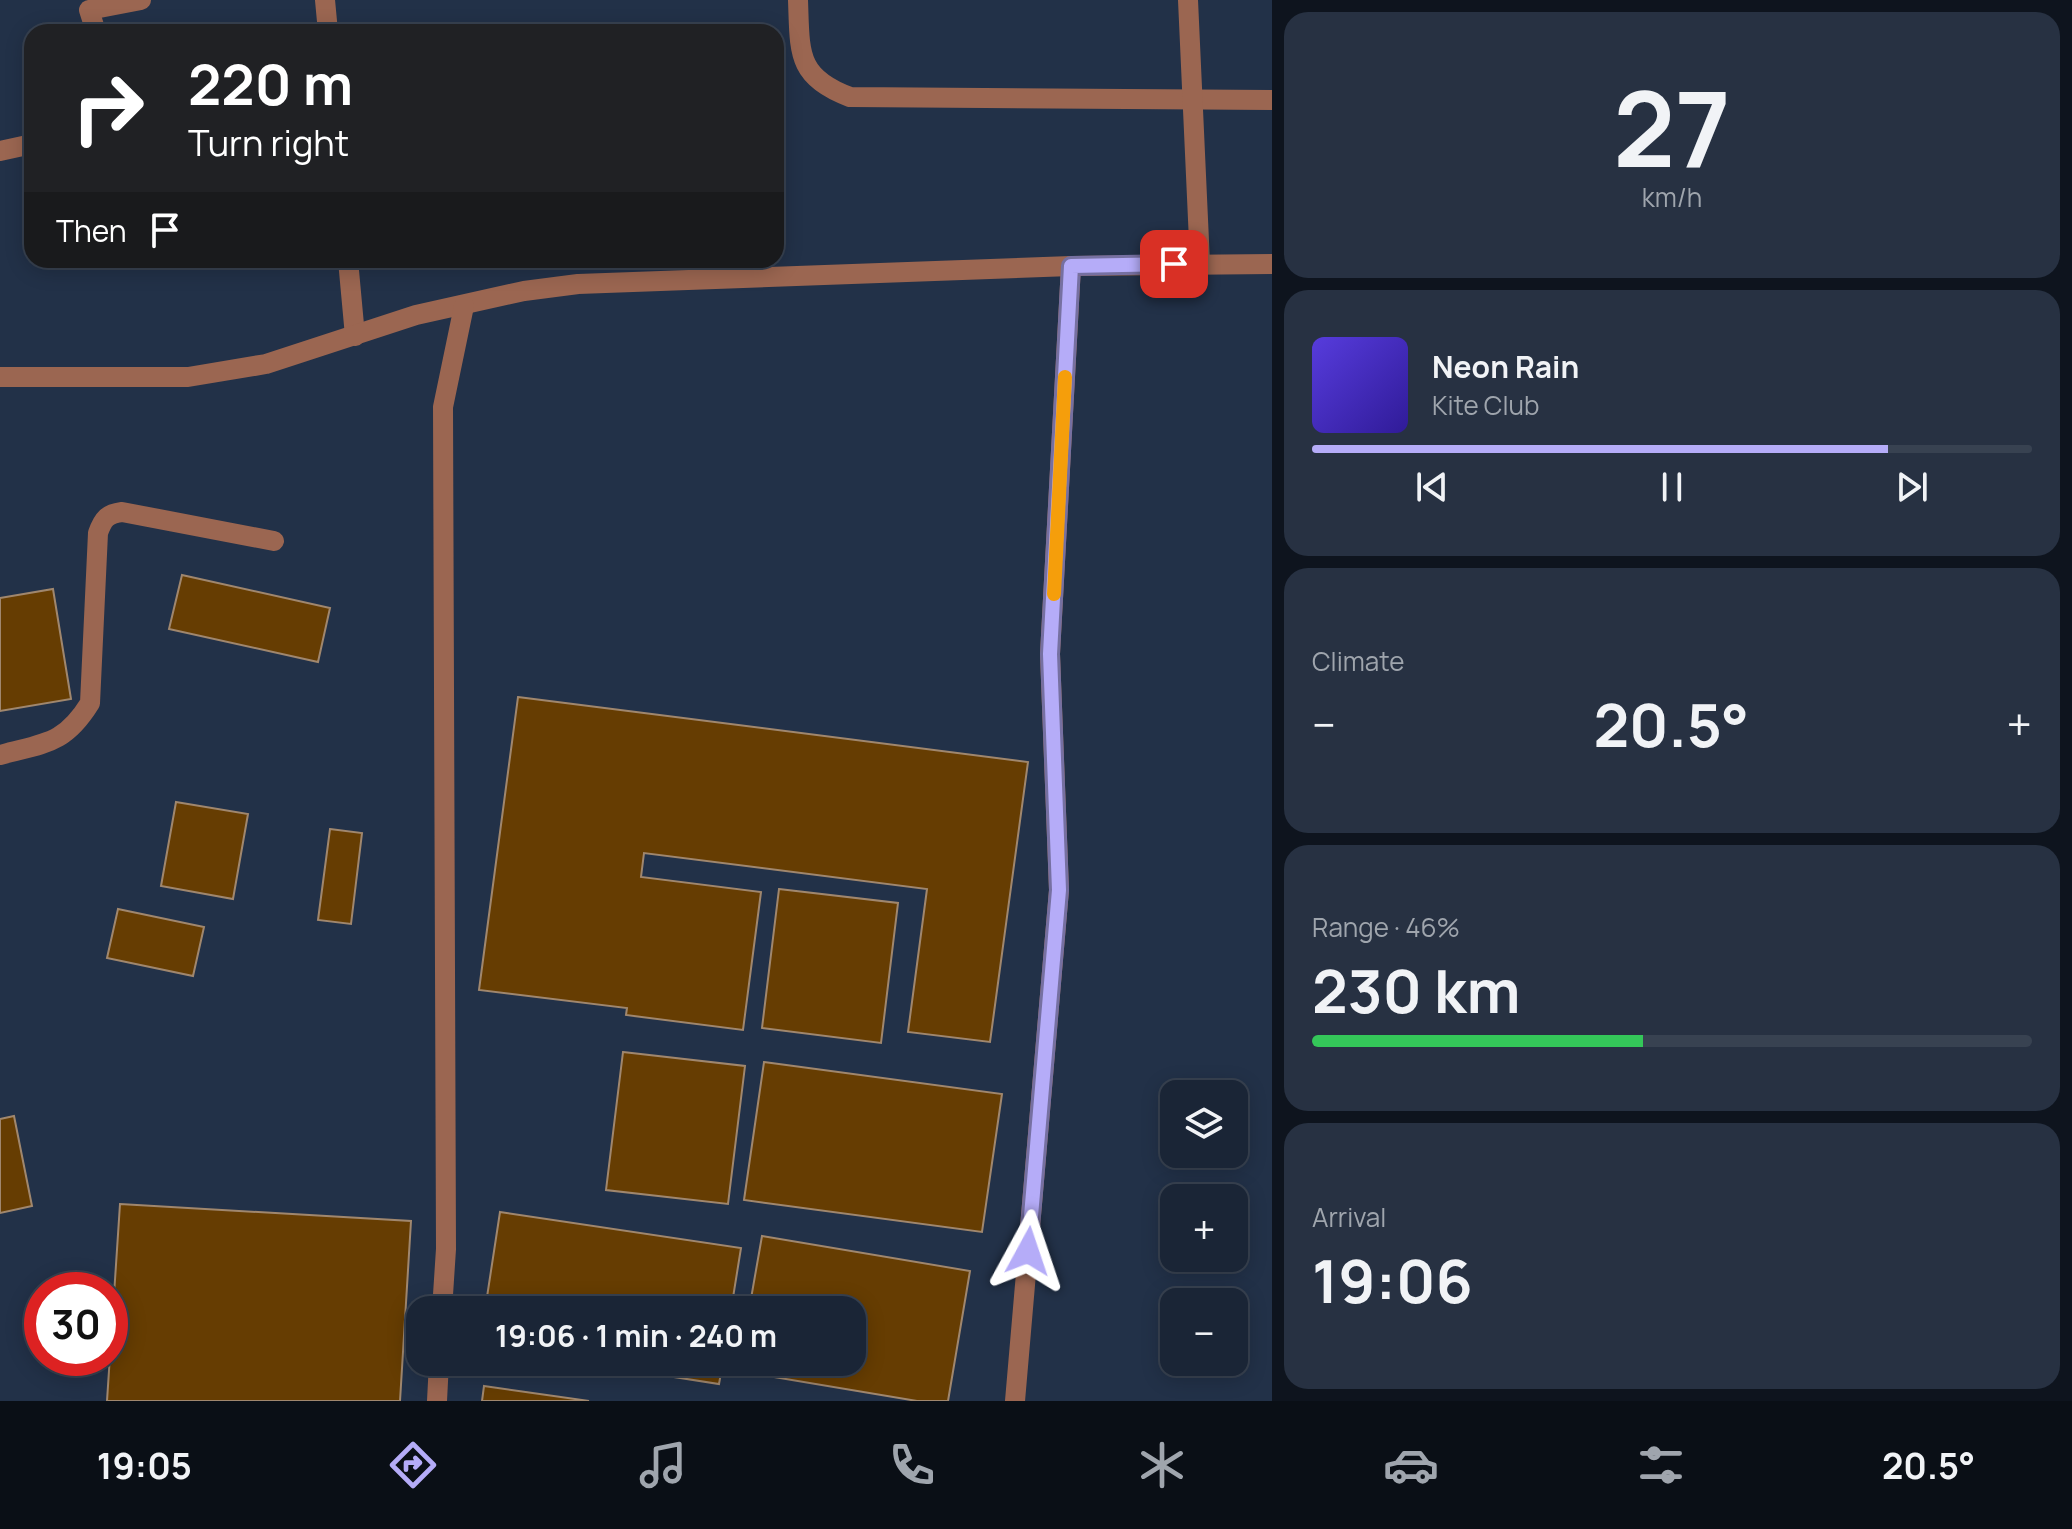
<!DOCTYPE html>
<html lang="en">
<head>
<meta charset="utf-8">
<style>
  body { margin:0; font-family:Manrope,sans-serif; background:#273142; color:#f1f3f6; height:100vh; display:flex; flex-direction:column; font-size:30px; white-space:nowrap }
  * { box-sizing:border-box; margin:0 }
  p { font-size:26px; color:#9fa5ad }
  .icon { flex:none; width:44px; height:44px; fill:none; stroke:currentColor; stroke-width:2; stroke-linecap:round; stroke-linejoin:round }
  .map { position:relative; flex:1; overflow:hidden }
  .sheet { display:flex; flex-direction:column; gap:12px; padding:12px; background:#0e141e; width:800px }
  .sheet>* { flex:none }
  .hud { position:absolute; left:24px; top:24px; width:760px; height:244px; border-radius:24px; box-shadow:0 4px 20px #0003,0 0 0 2px #384251; background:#202124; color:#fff; overflow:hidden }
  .controls { position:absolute; left:1160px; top:1080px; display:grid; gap:16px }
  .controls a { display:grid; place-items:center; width:88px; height:88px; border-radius:16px; background:#1a2536; box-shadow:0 4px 20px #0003,0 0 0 2px #384251; font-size:40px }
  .speed { position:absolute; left:24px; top:1272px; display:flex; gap:16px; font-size:40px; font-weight:700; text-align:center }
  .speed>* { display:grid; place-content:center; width:104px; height:104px; border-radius:50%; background:#1a2536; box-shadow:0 4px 20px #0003,0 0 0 2px #384251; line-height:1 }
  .speed .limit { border:12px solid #d22; background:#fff; color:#111 }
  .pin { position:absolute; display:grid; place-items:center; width:68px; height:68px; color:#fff; margin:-34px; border-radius:16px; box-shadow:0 4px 12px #0006 }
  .me { position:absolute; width:88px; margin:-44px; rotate:5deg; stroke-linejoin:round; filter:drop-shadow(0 0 6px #0008) }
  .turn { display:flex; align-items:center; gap:28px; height:168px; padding:0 32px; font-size:36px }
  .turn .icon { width:104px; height:104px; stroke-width:2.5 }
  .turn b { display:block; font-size:56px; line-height:68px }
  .then { display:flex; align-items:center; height:76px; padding:0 32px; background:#0003; gap:16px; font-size:30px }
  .big { font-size:60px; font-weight:700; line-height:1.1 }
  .sheet .widget { flex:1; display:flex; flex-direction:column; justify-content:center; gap:12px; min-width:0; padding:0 28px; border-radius:24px; background:#273142 }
  .sheet .dial { align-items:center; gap:0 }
  .dial b { font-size:104px; line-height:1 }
  .song { display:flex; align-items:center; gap:24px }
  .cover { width:96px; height:96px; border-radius:12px; background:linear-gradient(135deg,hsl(250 70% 55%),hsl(250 70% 35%)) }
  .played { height:8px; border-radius:4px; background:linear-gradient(90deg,#b5acf8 80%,#384251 80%) }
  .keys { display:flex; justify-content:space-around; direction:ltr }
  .heat { display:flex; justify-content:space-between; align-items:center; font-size:44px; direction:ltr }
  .charge { height:12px; border-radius:6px; background:linear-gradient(90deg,#34c759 46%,#384251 0) }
  .trip { position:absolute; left:406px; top:1296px; width:460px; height:80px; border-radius:24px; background:#1a2536; box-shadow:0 4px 20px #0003,0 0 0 2px #384251; font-weight:700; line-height:80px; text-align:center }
  .tabs { display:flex; height:128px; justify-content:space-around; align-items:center; background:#0a0f16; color:#9fa5ad }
  .tabs .icon { width:56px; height:56px }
  .tabs .on { color:#b5acf8 }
  .tabs b { font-size:36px; color:#f1f3f6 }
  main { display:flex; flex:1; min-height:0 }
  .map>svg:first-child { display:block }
</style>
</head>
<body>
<main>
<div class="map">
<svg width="1272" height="1401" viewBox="0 0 1272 1401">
  <rect width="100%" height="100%" fill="#223148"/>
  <g fill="#663d02" stroke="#a0876e" stroke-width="2">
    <polygon points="182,575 330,608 318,662 169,629"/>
    <polygon points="53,589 71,699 0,711 0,598"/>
    <polygon points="518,697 1028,762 990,1042 908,1032 927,889 644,853 641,877 761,892 743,1030 626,1015 627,1008 479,990"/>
    <polygon points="176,802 248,814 233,899 161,886"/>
    <polygon points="330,829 362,833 351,924 318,920"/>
    <polygon points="779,889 898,903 881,1043 762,1028"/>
    <polygon points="118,909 204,927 193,976 107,958"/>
    <polygon points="623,1052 745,1066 728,1204 606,1190"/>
    <polygon points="764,1062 1002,1094 982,1232 744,1200"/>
    <polygon points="14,1116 32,1206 0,1213 0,1119"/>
    <polygon points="120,1204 411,1221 400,1401 107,1401"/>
    <polygon points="500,1212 741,1248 731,1310 485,1310"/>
    <polygon points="762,1236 970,1271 948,1401 917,1401 738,1371 740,1362 852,1362 852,1310 749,1310"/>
    <polygon points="578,1362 723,1362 719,1384"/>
    <polygon points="484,1386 589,1401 482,1401"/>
  </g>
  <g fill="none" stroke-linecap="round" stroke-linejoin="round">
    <g stroke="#9b6651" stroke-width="20">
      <polyline points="325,0 328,32"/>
      <path d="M798 0C800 52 796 77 850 97L1272 100"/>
      <polyline points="1188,0 1200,263"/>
      <polyline points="96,32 89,10 141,0"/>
      <polyline points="0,151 32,144"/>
      <polyline points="348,260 355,336"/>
      <polyline points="0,377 188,377 266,364 416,315 524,291 578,284 1071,266 1272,264"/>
      <path d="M0 755C44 743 64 745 90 703L98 533C103 519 107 514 122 512L274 541"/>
      <polyline points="442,1310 446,1249 443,407 464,306"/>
      <polyline points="437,1401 439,1362"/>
      <polyline points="1015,1401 1059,890 1050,654 1071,266"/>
    </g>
  </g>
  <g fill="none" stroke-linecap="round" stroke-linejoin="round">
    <defs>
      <polyline id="route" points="1028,1251 1059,890 1050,654 1071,266 1174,264"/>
    </defs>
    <use href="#route" stroke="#7670a1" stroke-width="20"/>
    <use href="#route" stroke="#b5acf8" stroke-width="14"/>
    <polyline stroke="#f59e0b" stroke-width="14" points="1054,594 1065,377"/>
  </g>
</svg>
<div class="controls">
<a><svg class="icon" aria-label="layers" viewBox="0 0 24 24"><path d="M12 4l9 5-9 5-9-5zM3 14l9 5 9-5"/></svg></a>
<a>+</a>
<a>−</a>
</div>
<div class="speed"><div class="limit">30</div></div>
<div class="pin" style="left:1174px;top:264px;background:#d93025"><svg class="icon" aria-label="arrive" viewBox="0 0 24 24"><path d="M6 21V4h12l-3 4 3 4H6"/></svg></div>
<svg class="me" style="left:1028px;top:1251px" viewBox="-20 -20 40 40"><path d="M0-17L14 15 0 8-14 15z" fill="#b5acf8" stroke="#fff" stroke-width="4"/></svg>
<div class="trip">19:06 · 1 min · 240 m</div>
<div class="hud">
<div class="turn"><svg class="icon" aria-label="right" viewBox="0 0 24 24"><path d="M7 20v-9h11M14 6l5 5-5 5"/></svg><div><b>220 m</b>Turn right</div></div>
<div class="then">Then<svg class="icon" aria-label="arrive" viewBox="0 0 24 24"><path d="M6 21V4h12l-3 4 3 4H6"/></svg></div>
</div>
</div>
<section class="sheet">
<div class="widget dial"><b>27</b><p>km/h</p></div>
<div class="widget">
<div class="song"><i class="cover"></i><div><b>Neon Rain</b><p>Kite Club</p></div></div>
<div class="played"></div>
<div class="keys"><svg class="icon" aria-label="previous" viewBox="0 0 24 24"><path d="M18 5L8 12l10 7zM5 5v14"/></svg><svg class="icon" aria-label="pause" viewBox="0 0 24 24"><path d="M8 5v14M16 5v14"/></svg><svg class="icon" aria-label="next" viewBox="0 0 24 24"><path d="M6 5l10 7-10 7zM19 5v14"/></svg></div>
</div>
<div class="widget"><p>Climate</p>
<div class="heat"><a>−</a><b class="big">20.5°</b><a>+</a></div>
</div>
<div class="widget"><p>Range · 46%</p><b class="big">230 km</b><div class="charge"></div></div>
<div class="widget"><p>Arrival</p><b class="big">19:06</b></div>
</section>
</main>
<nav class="tabs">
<b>19:05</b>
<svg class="icon on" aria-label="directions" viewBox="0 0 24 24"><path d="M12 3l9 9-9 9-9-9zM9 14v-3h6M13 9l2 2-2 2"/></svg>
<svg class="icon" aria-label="music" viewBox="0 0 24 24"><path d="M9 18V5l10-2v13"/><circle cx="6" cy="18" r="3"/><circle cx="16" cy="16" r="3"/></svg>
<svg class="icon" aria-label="phone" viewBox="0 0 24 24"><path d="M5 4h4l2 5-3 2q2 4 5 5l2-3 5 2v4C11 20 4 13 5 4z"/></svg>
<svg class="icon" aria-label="climate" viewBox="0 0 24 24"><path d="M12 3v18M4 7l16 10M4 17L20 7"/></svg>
<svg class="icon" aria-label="car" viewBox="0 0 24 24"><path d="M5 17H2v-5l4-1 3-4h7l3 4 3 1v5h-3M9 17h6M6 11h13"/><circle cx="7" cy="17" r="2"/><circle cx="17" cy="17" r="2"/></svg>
<svg class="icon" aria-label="filters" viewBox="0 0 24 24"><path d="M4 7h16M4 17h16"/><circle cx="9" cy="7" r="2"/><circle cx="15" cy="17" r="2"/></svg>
<b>20.5°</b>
</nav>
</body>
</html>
